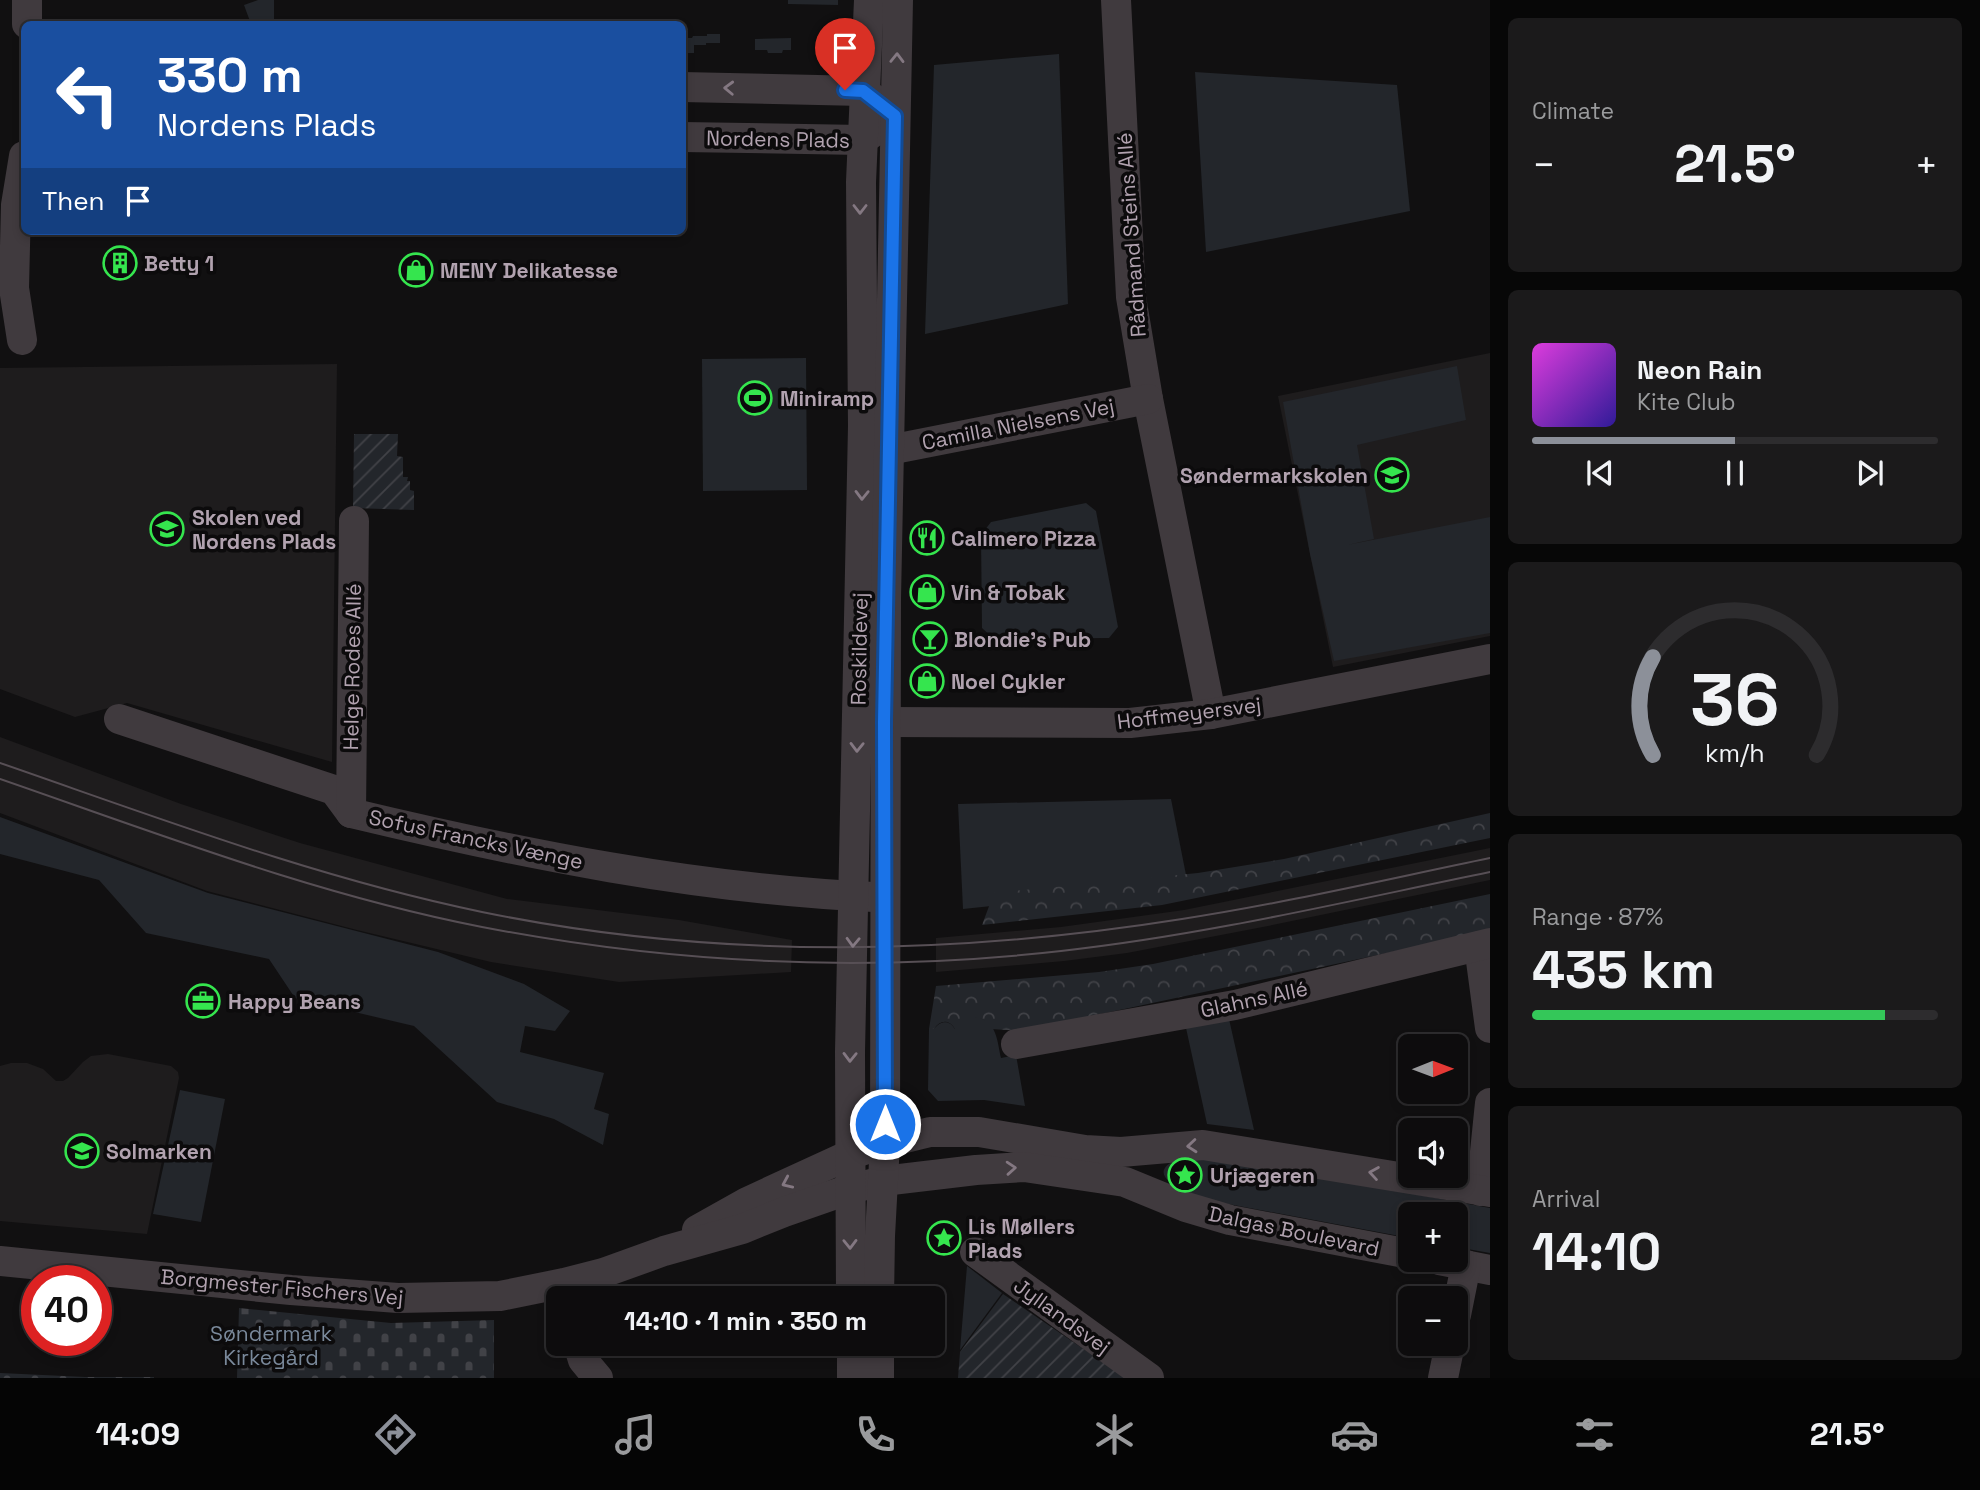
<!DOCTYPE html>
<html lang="en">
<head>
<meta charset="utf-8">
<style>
  body { margin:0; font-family:"Space Grotesk",sans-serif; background:#1b1a1b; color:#f1f3f6; height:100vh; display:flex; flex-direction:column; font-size:26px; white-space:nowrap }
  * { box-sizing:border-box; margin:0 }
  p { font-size:23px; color:#9a9b9d }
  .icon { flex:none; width:38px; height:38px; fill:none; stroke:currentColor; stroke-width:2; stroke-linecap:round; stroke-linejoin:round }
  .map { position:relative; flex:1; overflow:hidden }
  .drawer { display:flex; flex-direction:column; gap:18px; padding:18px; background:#070707; width:490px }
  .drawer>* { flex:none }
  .banner { position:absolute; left:21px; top:21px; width:665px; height:214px; border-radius:10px; box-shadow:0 4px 10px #0003,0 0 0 2px #2d2c2e; background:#1a4fa0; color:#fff; overflow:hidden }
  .needle { width:46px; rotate:89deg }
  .tools { position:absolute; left:1398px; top:1034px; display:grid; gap:14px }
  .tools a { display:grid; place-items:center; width:70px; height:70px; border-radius:10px; background:#0d0c0d; box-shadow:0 4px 10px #0003,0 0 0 2px #2d2c2e; font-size:35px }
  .speed { position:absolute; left:21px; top:1265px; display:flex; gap:14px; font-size:35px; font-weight:700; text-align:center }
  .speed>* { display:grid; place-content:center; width:91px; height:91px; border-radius:50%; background:#0d0c0d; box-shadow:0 4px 10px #0003,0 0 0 2px #2d2c2e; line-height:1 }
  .speed .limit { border:10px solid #d22; background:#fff; color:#111 }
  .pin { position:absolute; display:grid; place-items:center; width:60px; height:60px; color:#fff; margin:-72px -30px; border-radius:50% 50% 50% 0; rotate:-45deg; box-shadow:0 0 7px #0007 }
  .pin .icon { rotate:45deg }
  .me { position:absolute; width:77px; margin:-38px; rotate:0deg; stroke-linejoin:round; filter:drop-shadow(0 0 5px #0008) }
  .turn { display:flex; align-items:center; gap:24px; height:147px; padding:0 21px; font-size:32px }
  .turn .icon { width:91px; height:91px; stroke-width:2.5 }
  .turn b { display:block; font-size:49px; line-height:60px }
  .then { display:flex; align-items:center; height:66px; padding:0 21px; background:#0003; gap:14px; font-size:26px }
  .big { font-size:52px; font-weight:600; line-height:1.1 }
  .drawer .widget { flex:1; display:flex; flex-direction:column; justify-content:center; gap:10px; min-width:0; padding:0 24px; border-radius:10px; background:#1b1a1b }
  .drawer .dial { align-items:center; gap:0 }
  .dial svg { height:182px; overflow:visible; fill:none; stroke:#2d2c2e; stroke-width:7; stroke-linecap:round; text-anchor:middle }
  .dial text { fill:#f1f3f6; stroke:none }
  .song { display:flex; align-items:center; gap:21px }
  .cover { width:84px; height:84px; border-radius:10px; background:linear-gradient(135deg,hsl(300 70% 55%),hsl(250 70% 35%)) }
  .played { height:7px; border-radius:4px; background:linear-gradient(90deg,#8c9099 50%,#2d2c2e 50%) }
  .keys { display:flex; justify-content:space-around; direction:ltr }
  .heat { display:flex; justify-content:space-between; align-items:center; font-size:38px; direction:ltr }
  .charge { height:10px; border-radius:5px; background:linear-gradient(90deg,#34c759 87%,#2d2c2e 0) }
  .trip { position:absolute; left:546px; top:1286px; width:399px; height:70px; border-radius:10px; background:#0d0c0d; box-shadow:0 4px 10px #0003,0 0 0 2px #2d2c2e; font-weight:600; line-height:70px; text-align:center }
  .menu { display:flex; height:112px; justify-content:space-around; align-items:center; background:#050505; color:#9a9b9d }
  .menu .icon { width:49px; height:49px }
  .menu .current { color:#8c9099 }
  .menu b { font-size:32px; color:#f1f3f6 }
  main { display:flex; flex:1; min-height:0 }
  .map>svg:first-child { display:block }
</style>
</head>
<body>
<main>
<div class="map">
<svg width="1490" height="1378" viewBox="0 0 1490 1378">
  <defs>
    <pattern id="forest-crowns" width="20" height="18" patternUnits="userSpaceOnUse" patternTransform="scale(1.75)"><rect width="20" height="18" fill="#23262b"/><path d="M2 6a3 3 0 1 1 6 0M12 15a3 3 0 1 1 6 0" fill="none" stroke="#414247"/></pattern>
    <pattern id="cemetery-stones" width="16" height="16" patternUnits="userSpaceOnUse" patternTransform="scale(1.75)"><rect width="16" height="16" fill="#23262b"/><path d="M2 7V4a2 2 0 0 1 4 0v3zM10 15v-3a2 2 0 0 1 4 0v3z" fill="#414247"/></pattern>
    <pattern id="garden-furrows" width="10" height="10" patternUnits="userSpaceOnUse" patternTransform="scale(1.75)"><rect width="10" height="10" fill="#23262b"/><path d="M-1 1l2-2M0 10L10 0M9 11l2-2" fill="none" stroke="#414247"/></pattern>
  </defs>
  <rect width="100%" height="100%" fill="#111011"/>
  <g fill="#1e1c1d">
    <polygon points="1490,353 1490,636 1333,667 1278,396"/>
    <polygon points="337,364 332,762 127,703 75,717 0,689 0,368"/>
    <polygon points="0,737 181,804 300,843 507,899 679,920 792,940 791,972 619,982 491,962 357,930 207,891 0,813"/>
    <polygon points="1490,848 1490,880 1268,926 1127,953 1064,961 936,972 936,938 1061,927 1184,910"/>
    <polygon points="108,1054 171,1066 178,1072 179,1078 147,1234 0,1221 0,1066 11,1063 27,1063 43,1069 56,1081 63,1081 68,1078 83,1062 91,1056"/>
  </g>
  <g fill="#23262b">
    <polygon points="258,0 274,0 274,24 251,24 244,5"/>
    <polygon points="788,0 838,0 838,5 788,4"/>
    <polygon points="707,34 720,34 720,43 706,43 706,45 694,45 694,53 683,53 683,38 692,38 693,36 707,36"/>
    <polygon points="791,38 791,50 783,50 782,53 768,53 767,50 755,50 755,39"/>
    <polygon points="1059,54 1068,304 925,334 934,65"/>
    <polygon points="1195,72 1397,85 1410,211 1206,252"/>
    <polygon points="806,358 807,490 703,491 702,359"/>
    <polygon points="1457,366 1466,420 1357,445 1374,539 1347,545 1490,517 1490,633 1334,661 1310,554 1283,402"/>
    <polygon points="1086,503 1096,511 1118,627 1109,638 994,639 982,628 981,535 991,522"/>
    <polygon points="1171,799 1188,885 963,909 958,804"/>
    <polygon points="0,817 208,893 438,952 524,984 570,1011 555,1031 525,1026 520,1052 604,1073 594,1109 609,1114 603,1145 554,1119 497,1102 414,1026 295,998 269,959 146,933 99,880 0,854"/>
    <path d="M977 1017C997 1022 997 1040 1001 1058L1016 1055 1025 1106 984 1100 938 1101 928 1090 929 1029H934C940 1021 949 1019 955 1029L971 1018Z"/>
    <polygon points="1229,1019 1254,1130 1207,1124 1186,1028"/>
    <polygon points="180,1090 225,1099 201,1222 153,1214"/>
    <path d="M1220 1158 1490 1208V1253L1456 1247V1214H1410V1238L1212 1201C1201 1198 1142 1179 1172 1162Z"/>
    <polygon points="967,1266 1002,1293 960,1350"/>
  </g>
  <g fill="url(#forest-crowns)">
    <polygon points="1490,813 1490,838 1162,905 982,925 994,893 1198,873 1284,859"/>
    <path d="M1490 894V931L1021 1031 991 1029C984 1014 968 1014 962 1030L955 1029C949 1019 940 1020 934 1029H929L936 986 1099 972 1153 964Z"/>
  </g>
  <g fill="url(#cemetery-stones)">
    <polygon points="239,1308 391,1323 494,1320 494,1378 237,1378"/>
    <polygon points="0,1373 85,1377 154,1377 154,1378 0,1378"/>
  </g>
  <g fill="url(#garden-furrows)">
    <polygon points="354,434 398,434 397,456 403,457 403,477 408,477 407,481 410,481 410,490 414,491 414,510 353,508"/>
    <polygon points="1003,1294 1126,1378 958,1378 960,1352"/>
  </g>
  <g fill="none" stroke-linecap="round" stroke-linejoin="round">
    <g stroke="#403a3e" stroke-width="30">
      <polyline points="1116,0 1131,297 1148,399 1211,714"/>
      <polyline points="27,24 27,0"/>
      <polyline points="682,87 863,91 878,102"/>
      <polyline points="682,137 862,140 878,129"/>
      <polyline points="22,340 14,288 16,205 24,156"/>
      <polyline points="889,450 1148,399"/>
      <path d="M119 719 334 790 351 813C522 854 698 889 874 897"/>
      <polyline points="884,722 1130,723 1211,714 1490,659"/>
      <polyline points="351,813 354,521"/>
      <polyline points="1479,946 1490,1028"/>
      <polyline points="1016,1044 1235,1005 1490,943"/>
      <polyline points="1481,1191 1490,1103"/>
      <polyline points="697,1230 747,1202 849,1155 885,1143 930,1132 979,1132 1085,1150 1121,1152 1203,1145 1490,1192"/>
      <polyline points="975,1252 1149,1378"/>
      <polyline points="1439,1260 1490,1270"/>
      <polyline points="0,1261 291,1290 398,1298 500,1296 564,1283 603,1273 664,1251 742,1229 784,1212 850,1189 883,1181 976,1170 1024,1167 1125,1182 1186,1207 1230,1220 1410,1254"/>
      <polyline points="851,1298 850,1052 863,426 861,182 869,0"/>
      <polyline points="879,1298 880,1236 885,1143 886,599 898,0"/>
      <polyline points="1456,1315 1466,1265"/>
      <polyline points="578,1344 583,1360 598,1378"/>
      <polyline points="852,1378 852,1344"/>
      <polyline points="879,1378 879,1344"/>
      <polyline points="1443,1378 1450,1344"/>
    </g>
    <g stroke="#574f55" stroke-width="2">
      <path d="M0 763C159 818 317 878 482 912 715 960 949 956 1182 919 1286 903 1388 879 1490 858"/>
      <path d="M0 779C159 834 317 895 482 927 674 964 868 973 1061 951 1206 935 1348 901 1490 872"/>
    </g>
  </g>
  <defs><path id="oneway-chevron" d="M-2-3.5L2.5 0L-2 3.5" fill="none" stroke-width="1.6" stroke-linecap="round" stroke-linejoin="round" transform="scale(1.75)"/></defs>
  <g stroke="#847882">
    <use href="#oneway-chevron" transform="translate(897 58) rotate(-89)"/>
    <use href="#oneway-chevron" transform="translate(729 88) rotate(-178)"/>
    <use href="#oneway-chevron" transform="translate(860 209) rotate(90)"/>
    <use href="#oneway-chevron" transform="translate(862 495) rotate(91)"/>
    <use href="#oneway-chevron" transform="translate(857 747) rotate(91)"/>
    <use href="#oneway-chevron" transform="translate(853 942) rotate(92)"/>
    <use href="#oneway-chevron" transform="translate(850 1057) rotate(91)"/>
    <use href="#oneway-chevron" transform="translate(1192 1146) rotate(175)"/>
    <use href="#oneway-chevron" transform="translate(1011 1168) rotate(-4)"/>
    <use href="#oneway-chevron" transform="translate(1374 1173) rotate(-171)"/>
    <use href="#oneway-chevron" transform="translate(787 1183) rotate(156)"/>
    <use href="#oneway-chevron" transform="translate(850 1244) rotate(89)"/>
  </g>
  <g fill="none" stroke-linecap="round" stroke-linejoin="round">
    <defs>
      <polyline id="route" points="845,90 863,91 895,116 884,722 885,1124"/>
    </defs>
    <use href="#route" stroke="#114b97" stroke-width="18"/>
    <use href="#route" stroke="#1a73e8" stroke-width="12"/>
  </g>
  <defs>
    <symbol id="building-ring" viewBox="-11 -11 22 22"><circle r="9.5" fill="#0c0b0c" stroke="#35e54e" stroke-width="1.5"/><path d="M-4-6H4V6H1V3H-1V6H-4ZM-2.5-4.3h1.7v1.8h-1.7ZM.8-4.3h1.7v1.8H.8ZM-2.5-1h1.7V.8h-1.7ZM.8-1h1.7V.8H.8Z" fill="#35e54e"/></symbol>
    <symbol id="shop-ring" viewBox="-11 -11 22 22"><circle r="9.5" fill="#0c0b0c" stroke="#35e54e" stroke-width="1.5"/><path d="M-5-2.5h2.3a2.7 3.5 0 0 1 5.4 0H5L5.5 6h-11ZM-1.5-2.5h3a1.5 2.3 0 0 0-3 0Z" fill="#35e54e"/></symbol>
    <symbol id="stadium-ring" viewBox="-11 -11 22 22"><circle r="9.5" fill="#0c0b0c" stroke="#35e54e" stroke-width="1.5"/><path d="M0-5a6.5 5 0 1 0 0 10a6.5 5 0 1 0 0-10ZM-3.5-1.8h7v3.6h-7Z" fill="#35e54e"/></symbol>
    <symbol id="school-ring" viewBox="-11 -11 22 22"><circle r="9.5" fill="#0c0b0c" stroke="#35e54e" stroke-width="1.5"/><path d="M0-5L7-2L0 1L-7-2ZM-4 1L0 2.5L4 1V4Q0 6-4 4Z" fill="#35e54e"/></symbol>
    <symbol id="restaurant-ring" viewBox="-11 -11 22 22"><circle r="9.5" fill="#0c0b0c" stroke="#35e54e" stroke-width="1.5"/><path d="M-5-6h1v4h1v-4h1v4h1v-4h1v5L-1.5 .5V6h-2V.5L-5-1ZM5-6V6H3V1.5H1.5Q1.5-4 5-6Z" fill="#35e54e"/></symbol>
    <symbol id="bar-ring" viewBox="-11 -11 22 22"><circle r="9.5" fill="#0c0b0c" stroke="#35e54e" stroke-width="1.5"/><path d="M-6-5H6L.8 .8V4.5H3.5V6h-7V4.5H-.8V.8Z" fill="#35e54e"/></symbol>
    <symbol id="office-ring" viewBox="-11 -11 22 22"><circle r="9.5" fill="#0c0b0c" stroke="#35e54e" stroke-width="1.5"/><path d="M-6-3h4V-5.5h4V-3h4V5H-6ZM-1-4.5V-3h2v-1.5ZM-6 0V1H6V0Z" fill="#35e54e"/></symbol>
    <symbol id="sight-ring" viewBox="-11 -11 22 22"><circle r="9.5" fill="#0c0b0c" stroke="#35e54e" stroke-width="1.5"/><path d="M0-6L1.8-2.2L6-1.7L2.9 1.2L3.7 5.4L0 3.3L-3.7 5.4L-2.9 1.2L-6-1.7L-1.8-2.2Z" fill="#35e54e"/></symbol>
  </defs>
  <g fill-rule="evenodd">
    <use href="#building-ring" x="101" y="244" width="38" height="38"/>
    <use href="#shop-ring" x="397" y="251" width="38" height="38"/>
    <use href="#stadium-ring" x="736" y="379" width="38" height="38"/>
    <use href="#school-ring" x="1373" y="456" width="38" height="38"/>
    <use href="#school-ring" x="148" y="510" width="38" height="38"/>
    <use href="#restaurant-ring" x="908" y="519" width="38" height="38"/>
    <use href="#shop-ring" x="908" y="573" width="38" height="38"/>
    <use href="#bar-ring" x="911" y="620" width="38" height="38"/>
    <use href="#shop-ring" x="908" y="662" width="38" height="38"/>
    <use href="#office-ring" x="184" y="982" width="38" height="38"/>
    <use href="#school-ring" x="63" y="1132" width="38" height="38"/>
    <use href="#sight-ring" x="1166" y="1156" width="38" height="38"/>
    <use href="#sight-ring" x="925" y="1219" width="38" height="38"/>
  </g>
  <g text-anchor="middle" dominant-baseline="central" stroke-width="7" stroke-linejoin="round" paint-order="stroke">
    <g font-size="21" fill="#b1a2af" stroke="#0c0b0c">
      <text transform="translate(778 139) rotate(1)">Nordens Plads</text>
      <text transform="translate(1131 235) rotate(-94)">Rådmand Steins Allé</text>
      <text transform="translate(1018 424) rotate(-11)">Camilla Nielsens Vej</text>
      <text transform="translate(859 649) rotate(-89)">Roskildevej</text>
      <text transform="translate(352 667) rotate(-89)">Helge Rodes Allé</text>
      <text transform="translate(1189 713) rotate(-7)">Hoffmeyersvej</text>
      <text transform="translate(476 839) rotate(12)">Sofus Francks Vænge</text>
      <text transform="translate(1254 999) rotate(-12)">Glahns Allé</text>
      <text transform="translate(1294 1231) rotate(12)">Dalgas Boulevard</text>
      <text transform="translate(282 1287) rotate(5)">Borgmester Fischers Vej</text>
      <text transform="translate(1062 1316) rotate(36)">Jyllandsvej</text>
    </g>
    <g font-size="21" font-weight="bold" fill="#b1a2af" stroke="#0c0b0c" text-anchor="start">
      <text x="144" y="263">Betty 1</text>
      <text x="440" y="270">MENY Delikatesse</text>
      <text x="780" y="398">Miniramp</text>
      <text x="1368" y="475" text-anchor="end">Søndermarkskolen</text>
      <text x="192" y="517">Skolen ved<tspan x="192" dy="24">Nordens Plads</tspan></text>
      <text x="951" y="538">Calimero Pizza</text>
      <text x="951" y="592">Vin &amp; Tobak</text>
      <text x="954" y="639">Blondie’s Pub</text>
      <text x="951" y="681">Noel Cykler</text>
      <text x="228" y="1001">Happy Beans</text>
      <text x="106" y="1151">Solmarken</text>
      <text x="1210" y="1175">Urjægeren</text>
      <text x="968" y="1226">Lis Møllers<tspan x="968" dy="24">Plads</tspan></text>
    </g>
    <g font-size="21" fill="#7a899b" stroke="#0c0b0c">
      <text x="271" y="1333">Søndermark<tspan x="271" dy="24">Kirkegård</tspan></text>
    </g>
  </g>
</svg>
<div class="tools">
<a><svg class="needle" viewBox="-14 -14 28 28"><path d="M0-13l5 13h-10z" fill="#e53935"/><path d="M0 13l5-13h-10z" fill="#9a9b9d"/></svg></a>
<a><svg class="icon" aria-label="sound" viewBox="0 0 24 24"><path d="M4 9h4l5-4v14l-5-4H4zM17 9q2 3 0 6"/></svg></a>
<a>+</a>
<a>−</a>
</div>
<div class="speed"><div class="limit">40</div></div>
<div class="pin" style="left:845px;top:90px;background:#d93025"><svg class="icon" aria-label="arrive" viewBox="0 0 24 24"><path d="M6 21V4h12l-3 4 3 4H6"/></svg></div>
<svg class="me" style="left:885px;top:1124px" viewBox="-20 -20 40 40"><circle r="17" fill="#1a73e8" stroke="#fff" stroke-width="3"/><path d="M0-11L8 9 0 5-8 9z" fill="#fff"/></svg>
<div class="trip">14:10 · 1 min · 350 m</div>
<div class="banner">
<div class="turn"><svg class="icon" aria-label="left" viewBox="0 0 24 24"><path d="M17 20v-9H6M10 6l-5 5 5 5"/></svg><div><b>330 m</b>Nordens Plads</div></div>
<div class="then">Then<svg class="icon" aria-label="arrive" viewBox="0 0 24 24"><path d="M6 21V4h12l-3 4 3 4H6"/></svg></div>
</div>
</div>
<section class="drawer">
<div class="widget"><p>Climate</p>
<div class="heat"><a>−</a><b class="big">21.5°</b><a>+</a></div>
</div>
<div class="widget">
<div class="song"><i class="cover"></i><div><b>Neon Rain</b><p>Kite Club</p></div></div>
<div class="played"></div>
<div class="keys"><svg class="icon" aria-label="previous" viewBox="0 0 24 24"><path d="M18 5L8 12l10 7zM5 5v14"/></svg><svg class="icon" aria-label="pause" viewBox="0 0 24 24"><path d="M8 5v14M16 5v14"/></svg><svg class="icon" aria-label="next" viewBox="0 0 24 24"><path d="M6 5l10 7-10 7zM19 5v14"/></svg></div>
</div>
<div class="widget dial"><svg viewBox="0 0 100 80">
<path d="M14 69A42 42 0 1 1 86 69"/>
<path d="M14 69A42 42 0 0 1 14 26" stroke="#8c9099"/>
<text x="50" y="56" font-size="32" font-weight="700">36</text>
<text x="50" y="72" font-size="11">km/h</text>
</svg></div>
<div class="widget"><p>Range · 87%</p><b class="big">435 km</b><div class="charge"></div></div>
<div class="widget"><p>Arrival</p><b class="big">14:10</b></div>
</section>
</main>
<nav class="menu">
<b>14:09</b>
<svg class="icon current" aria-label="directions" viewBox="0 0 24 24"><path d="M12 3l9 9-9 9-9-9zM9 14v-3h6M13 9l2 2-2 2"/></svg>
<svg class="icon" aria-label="music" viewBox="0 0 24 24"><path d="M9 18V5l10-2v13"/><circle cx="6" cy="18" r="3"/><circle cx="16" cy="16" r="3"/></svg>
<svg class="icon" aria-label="phone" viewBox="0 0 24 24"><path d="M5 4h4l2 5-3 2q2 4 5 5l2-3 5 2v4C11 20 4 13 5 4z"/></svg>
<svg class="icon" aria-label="climate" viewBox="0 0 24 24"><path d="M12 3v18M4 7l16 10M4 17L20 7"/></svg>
<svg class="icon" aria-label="car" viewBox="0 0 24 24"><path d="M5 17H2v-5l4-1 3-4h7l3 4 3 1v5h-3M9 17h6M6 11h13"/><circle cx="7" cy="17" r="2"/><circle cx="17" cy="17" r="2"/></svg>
<svg class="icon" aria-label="filters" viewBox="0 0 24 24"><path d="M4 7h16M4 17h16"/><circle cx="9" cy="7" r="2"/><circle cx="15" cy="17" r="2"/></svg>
<b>21.5°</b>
</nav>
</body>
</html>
